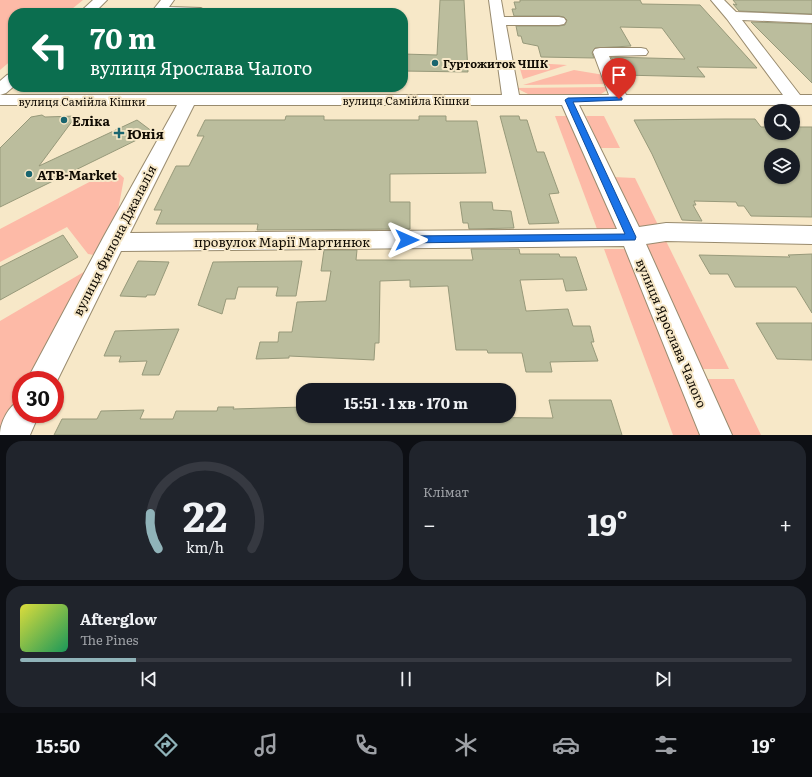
<!DOCTYPE html>
<html lang="uk">
<head>
<meta charset="utf-8">
<style>
  body { margin:0; font-family:Literata,serif; background:#20242c; color:#f1f3f6; height:100vh; display:flex; flex-direction:column; font-size:15px; white-space:nowrap }
  * { box-sizing:border-box; margin:0 }
  p { font-size:13px; color:#9ea1a6 }
  .icon { flex:none; width:22px; height:22px; fill:none; stroke:currentColor; stroke-width:2; stroke-linecap:round; stroke-linejoin:round }
  .map { position:relative; height:435px; overflow:hidden }
  .drawer { display:flex; flex-direction:column; gap:6px; padding:6px; background:#0d0f14; flex:1 }
  .drawer>* { flex:none }
  .hud { position:absolute; left:8px; top:8px; width:400px; height:84px; border-radius:16px; box-shadow:0 1px 3px #0004; background:#0b6e4f; color:#fff; overflow:hidden }
  .controls { position:absolute; left:764px; top:104px; display:grid; gap:8px }
  .controls a { display:grid; place-items:center; width:36px; height:36px; border-radius:50%; background:#171b24; box-shadow:0 1px 3px #0004; font-size:20px }
  .speed { position:absolute; left:12px; top:371px; display:flex; gap:8px; font-size:20px; font-weight:700; text-align:center }
  .speed>* { display:grid; place-content:center; width:52px; height:52px; border-radius:50%; background:#171b24; box-shadow:0 1px 3px #0004; line-height:1 }
  .speed .limit { border:6px solid #d22; background:#fff; color:#111 }
  .pin { position:absolute; display:grid; place-items:center; width:34px; height:34px; color:#fff; margin:-41px -17px; border-radius:50% 50% 50% 0; rotate:-45deg; box-shadow:0 0 4px #0007 }
  .pin .icon { rotate:45deg }
  .me { position:absolute; width:44px; margin:-22px; rotate:90deg; stroke-linejoin:round; filter:drop-shadow(0 0 3px #0008) }
  .turn { display:flex; align-items:center; gap:14px; height:84px; padding:0 16px; font-size:18px }
  .turn .icon { width:52px; height:52px; stroke-width:2.5 }
  .turn b { display:block; font-size:28px; line-height:34px }
  .big { font-size:30px; font-weight:700; line-height:1.1 }
  .drawer .widget { flex:1; display:flex; flex-direction:column; justify-content:center; gap:6px; min-width:0; padding:0 14px; border-radius:16px; background:#20242c }
  .drawer .dial { align-items:center; gap:0 }
  .dial svg { height:104px; overflow:visible; fill:none; stroke:#363941; stroke-width:7; stroke-linecap:round; text-anchor:middle }
  .dial text { fill:#f1f3f6; stroke:none }
  .song { display:flex; align-items:center; gap:12px }
  .cover { width:48px; height:48px; border-radius:6px; background:linear-gradient(135deg,hsl(60 70% 55%),hsl(150 70% 35%)) }
  .played { height:4px; border-radius:2px; background:linear-gradient(90deg,#90b3b9 15%,#363941 15%) }
  .keys { display:flex; justify-content:space-around; direction:ltr }
  .heat { display:flex; justify-content:space-between; align-items:center; font-size:22px; direction:ltr }
  .drawer .tiles { flex:1; display:grid; gap:6px; grid-template-columns:1fr 1fr }
  .widget:last-child { grid-column:span 2 }
  .trip { position:absolute; left:296px; top:383px; width:220px; height:40px; border-radius:16px; background:#171b24; box-shadow:0 1px 3px #0004; font-weight:700; line-height:40px; text-align:center }
  .menu { display:flex; height:64px; justify-content:space-around; align-items:center; background:#090b0e; color:#9ea1a6 }
  .menu .icon { width:28px; height:28px }
  .menu .selected { color:#90b3b9 }
  .menu b { font-size:18px; color:#f1f3f6 }
  .map>svg:first-child { display:block }
</style>
</head>
<body>
<div class="map">
<svg width="812" height="435" viewBox="0 0 812 435">
  <rect width="100%" height="100%" fill="#f7e8c8"/>
  <g fill="#fdbaa7">
    <polygon points="0,0 83,0 67,13 13,13 13,59 0,70"/>
    <polygon points="518,62 567,65 523,79"/>
    <polygon points="574,70 604,75 606,84 523,85"/>
    <polygon points="607,87 609,89 601,94 528,94 516,88"/>
    <polygon points="555,116 571,116 621,237 600,237"/>
    <polygon points="586,116 604,116 620,148 600,148"/>
    <polygon points="114,169 124,178 117,216 94,255 88,254 67,227 0,262 0,229"/>
    <polygon points="613,177 635,178 659,227 635,227"/>
    <polygon points="641,241 666,241 729,369 698,369"/>
    <polygon points="604,249 626,249 702,435 673,435"/>
    <polygon points="94,266 35,380 21,380 21,406 0,435 0,321"/>
    <polygon points="703,379 734,379 761,435 728,435"/>
  </g>
  <g fill="#bbbd9d" stroke="#97997a" fill-rule="evenodd">
    <polygon points="440,0 464,0 468,72 403,71 403,54 437,55"/>
    <polygon points="520,0 640,0 642,4 700,5 757,68 697,67 705,77 622,75 611,57 685,59 662,28 620,27 631,46 595,48 592,53 594,58 541,57 538,46 523,43 521,36 518,36 516,26 559,26 565,25 567,20 564,17 559,16 514,16 512,9 516,9 514,2 520,2"/>
    <polygon points="733,0 812,0 812,14 739,11 733,4 737,5"/>
    <polygon points="751,22 812,24 812,83"/>
    <polygon points="42,115 45,117 76,116 39,166 137,120 153,132 0,207 0,148 31,117"/>
    <polygon points="286,116 324,116 324,120 419,120 419,116 446,116 446,121 477,121 486,173 390,174 390,202 410,202 410,229 257,230 258,224 156,224 162,210 154,210 176,166 189,166 204,136 197,136 205,120 285,120"/>
    <polygon points="500,116 519,116 520,120 527,120 537,152 544,152 559,193 549,194 559,223 529,224"/>
    <path d="M725 119H755L761 127H771V133H793V127H812V217L751 216 744 206H738L736 202 694 201 696 205H693L702 221 682 220 652 154 634 120ZM771 155H793V177H771Z"/>
    <polygon points="460,202 492,202 493,210 511,211 514,228 469,229 468,223 463,223"/>
    <polygon points="63,235 78,257 0,300 0,267"/>
    <polygon points="471,249 519,249 520,254 559,254 560,257 576,257 587,290 566,291 563,279 520,280 526,311 568,309 573,326 590,326 594,342 591,342 598,361 550,362 552,372 526,372 522,353 488,353 487,350 456,350 448,286 410,287 410,280 380,281 379,343 375,343 374,360 289,356 289,358 256,359 260,342 278,342 279,332 292,332 297,302 326,301 331,271 321,271 324,250 357,250 356,260 473,260"/>
    <polygon points="812,254 812,313 796,287 735,287 728,274 710,274 699,255 790,257 788,255"/>
    <polygon points="138,261 169,262 155,295 147,295 146,297 120,296"/>
    <polygon points="302,261 296,296 276,296 278,287 238,287 235,299 226,299 222,314 198,305 213,262"/>
    <polygon points="756,323 812,323 812,360 777,359"/>
    <polygon points="179,329 159,375 142,375 147,361 119,362 121,356 104,356 115,331"/>
    <polygon points="549,400 611,400 622,435 54,435 62,419 97,419 101,411 144,410 140,419 173,419 176,411 217,411 218,407 234,407 233,409 303,407 303,416 553,418"/>
  </g>
  <g fill="none" stroke-linecap="round" stroke-linejoin="round">
    <defs>
      <g id="minor">
        <polygon points="161,0 174,0 169,7 201,8 208,12 155,13 153,10"/>
        <path d="M489 0H501L504 17H559L564 18 566 21 564 24 559 25H506L519 95H609L593 52 595 49 600 48H641L646 49 648 52 646 55 609 56 626 95H783L727 19 711 0H724L736 12 812 15V23L742 20 800 95H812V105H579L639 227 666 223 812 226V244L666 241 646 244 732 435H700L624 246 121 251 55 385V380H27L104 236 177 105H0V95H502ZM194 105H562L617 229 130 233Z"/>
        <path d="M21 400V414H39L30 435H0C0 422 9 405 21 400Z"/>
      </g>
      <g id="major">
        <polygon points="93,0 107,0 94,13 79,13"/>
        <polygon points="13,73 13,87 6,93 0,95 0,81 7,75"/>
      </g>
    </defs>
    <use href="#minor" stroke="#998b6e" stroke-width="2"/>
    <use href="#major" stroke="#998b6e" stroke-width="2"/>
    <use href="#minor" fill="#fff" fill-rule="evenodd"/>
    <use href="#major" fill="#fff" fill-rule="evenodd"/>
  </g>
  <polygon fill="#1a73e8" stroke="#114b97" points="619,97 622,98 622,100 573,102 636,237 635,240 404,243 404,237 407,236 625,234 565,100 568,98"/>
  <g fill="#19656f" stroke="#f7e8c8" stroke-width="1.5">
    <circle cx="435" cy="63" r="4"/>
    <circle cx="64" cy="120" r="4"/>
    <path d="M117 127h4v4h4v4h-4v4h-4v-4h-4v-4h4z"/>
    <circle cx="29" cy="174" r="4"/>
  </g>
  <g text-anchor="middle" dominant-baseline="central" stroke-width="4" stroke-linejoin="round" paint-order="stroke">
    <g font-size="11" font-weight="bold" fill="#100b03" stroke="#f7e8c8" text-anchor="start">
      <text x="443" y="63">Гуртожиток ЧШК</text>
    </g>
    <g font-size="11" fill="#100b03" stroke="#f7e8c8">
      <text x="406" y="100">вулиця Самійла Кішки</text>
      <text x="82" y="101">вулиця Самійла Кішки</text>
    </g>
    <g font-size="13" font-weight="bold" fill="#100b03" stroke="#f7e8c8" text-anchor="start">
      <text x="72" y="120">Еліка</text>
      <text x="127" y="133">Юнія</text>
      <text x="37" y="174">ATB-Market</text>
    </g>
    <g font-size="13" fill="#100b03" stroke="#f7e8c8">
      <text transform="translate(114 240) rotate(-63)">вулиця Филона Джалалія</text>
      <text x="282" y="241">провулок Марії Мартинюк</text>
      <text transform="translate(672 333) rotate(67)">вулиця Ярослава Чалого</text>
    </g>
  </g>
</svg>
<div class="controls">
<a><svg class="icon" aria-label="search" viewBox="0 0 24 24"><circle cx="10" cy="10" r="6"/><path d="M15 15l6 6"/></svg></a>
<a><svg class="icon" aria-label="layers" viewBox="0 0 24 24"><path d="M12 4l9 5-9 5-9-5zM3 14l9 5 9-5"/></svg></a>
</div>
<div class="speed"><div class="limit">30</div></div>
<div class="pin" style="left:619px;top:99px;background:#d93025"><svg class="icon" aria-label="arrive" viewBox="0 0 24 24"><path d="M6 21V4h12l-3 4 3 4H6"/></svg></div>
<svg class="me" style="left:407px;top:240px" viewBox="-20 -20 40 40"><path d="M0-17L14 15 0 8-14 15z" fill="#1a73e8" stroke="#fff" stroke-width="4"/></svg>
<div class="trip">15:51 · 1 хв · 170 m</div>
<div class="hud">
<div class="turn"><svg class="icon" aria-label="left" viewBox="0 0 24 24"><path d="M17 20v-9H6M10 6l-5 5 5 5"/></svg><div><b>70 m</b>вулиця Ярослава Чалого</div></div>
</div>
</div>
<section class="drawer">
<div class="tiles">
<div class="widget dial"><svg viewBox="0 0 100 80">
<path d="M14 69A42 42 0 1 1 86 69"/>
<path d="M14 69A42 42 0 0 1 8 42" stroke="#90b3b9"/>
<text x="50" y="56" font-size="32" font-weight="700">22</text>
<text x="50" y="72" font-size="11">km/h</text>
</svg></div>
<div class="widget"><p>Клімат</p>
<div class="heat"><a>−</a><b class="big">19°</b><a>+</a></div>
</div>
<div class="widget">
<div class="song"><i class="cover"></i><div><b>Afterglow</b><p>The Pines</p></div></div>
<div class="played"></div>
<div class="keys"><svg class="icon" aria-label="previous" viewBox="0 0 24 24"><path d="M18 5L8 12l10 7zM5 5v14"/></svg><svg class="icon" aria-label="pause" viewBox="0 0 24 24"><path d="M8 5v14M16 5v14"/></svg><svg class="icon" aria-label="next" viewBox="0 0 24 24"><path d="M6 5l10 7-10 7zM19 5v14"/></svg></div>
</div>
</div>
</section>
<nav class="menu">
<b>15:50</b>
<svg class="icon selected" aria-label="directions" viewBox="0 0 24 24"><path d="M12 3l9 9-9 9-9-9zM9 14v-3h6M13 9l2 2-2 2"/></svg>
<svg class="icon" aria-label="music" viewBox="0 0 24 24"><path d="M9 18V5l10-2v13"/><circle cx="6" cy="18" r="3"/><circle cx="16" cy="16" r="3"/></svg>
<svg class="icon" aria-label="phone" viewBox="0 0 24 24"><path d="M5 4h4l2 5-3 2q2 4 5 5l2-3 5 2v4C11 20 4 13 5 4z"/></svg>
<svg class="icon" aria-label="climate" viewBox="0 0 24 24"><path d="M12 3v18M4 7l16 10M4 17L20 7"/></svg>
<svg class="icon" aria-label="car" viewBox="0 0 24 24"><path d="M5 17H2v-5l4-1 3-4h7l3 4 3 1v5h-3M9 17h6M6 11h13"/><circle cx="7" cy="17" r="2"/><circle cx="17" cy="17" r="2"/></svg>
<svg class="icon" aria-label="filters" viewBox="0 0 24 24"><path d="M4 7h16M4 17h16"/><circle cx="9" cy="7" r="2"/><circle cx="15" cy="17" r="2"/></svg>
<b>19°</b>
</nav>
</body>
</html>
